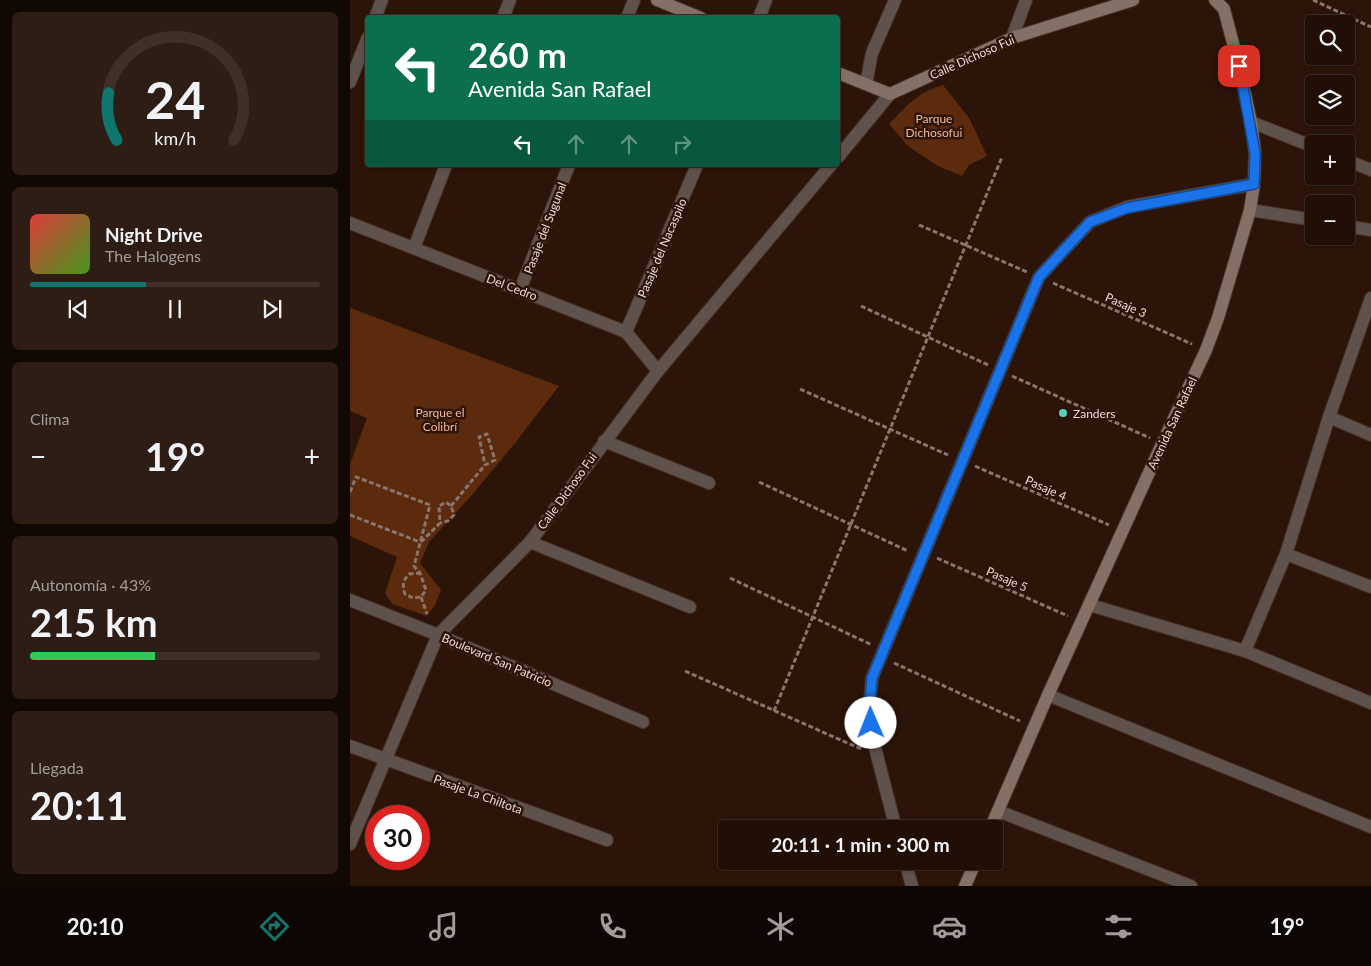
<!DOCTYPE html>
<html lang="es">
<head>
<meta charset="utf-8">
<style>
  body { margin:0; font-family:Lato,sans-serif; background:#2d1d14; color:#f1f3f6; height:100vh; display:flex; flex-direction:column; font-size:19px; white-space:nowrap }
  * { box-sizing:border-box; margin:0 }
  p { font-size:16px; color:#a29c9b }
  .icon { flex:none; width:28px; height:28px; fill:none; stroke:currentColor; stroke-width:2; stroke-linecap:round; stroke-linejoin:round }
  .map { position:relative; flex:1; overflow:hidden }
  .sheet { display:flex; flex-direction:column; gap:12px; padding:12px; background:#120803; width:350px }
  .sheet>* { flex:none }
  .top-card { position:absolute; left:15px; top:15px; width:475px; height:152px; border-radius:5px; box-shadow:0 1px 4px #0004,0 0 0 1px #3e2f28; background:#0b6e4f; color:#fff; overflow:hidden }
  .tools { position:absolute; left:955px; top:15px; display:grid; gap:10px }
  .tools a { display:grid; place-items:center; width:50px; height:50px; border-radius:5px; background:#210f06; box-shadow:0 1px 4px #0004,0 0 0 1px #3e2f28; font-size:25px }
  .speed { position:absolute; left:15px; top:805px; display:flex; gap:10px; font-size:25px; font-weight:700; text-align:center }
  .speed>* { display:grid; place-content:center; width:65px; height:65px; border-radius:50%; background:#210f06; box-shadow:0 1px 4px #0004,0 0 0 1px #3e2f28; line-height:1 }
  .speed .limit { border:8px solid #d22; background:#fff; color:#111 }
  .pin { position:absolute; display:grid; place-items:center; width:42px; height:42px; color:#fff; margin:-21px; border-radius:10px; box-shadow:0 2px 8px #0006 }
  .me { position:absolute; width:55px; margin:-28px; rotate:359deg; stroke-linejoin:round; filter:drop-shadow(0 0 4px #0008) }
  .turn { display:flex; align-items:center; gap:18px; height:105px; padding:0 20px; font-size:22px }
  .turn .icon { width:65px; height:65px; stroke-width:2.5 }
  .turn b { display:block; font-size:35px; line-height:42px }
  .lanes { display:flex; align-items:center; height:48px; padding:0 20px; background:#0003; justify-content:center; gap:25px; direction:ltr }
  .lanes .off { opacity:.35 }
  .big { font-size:38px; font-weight:700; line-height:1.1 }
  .sheet .widget { flex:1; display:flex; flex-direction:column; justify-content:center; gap:8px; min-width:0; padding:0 18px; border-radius:8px; background:#2d1d14 }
  .sheet .dial { align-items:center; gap:0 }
  .dial svg { height:130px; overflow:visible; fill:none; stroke:#3e2f28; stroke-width:7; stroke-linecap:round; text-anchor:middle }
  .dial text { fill:#f1f3f6; stroke:none }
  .song { display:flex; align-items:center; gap:15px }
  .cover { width:60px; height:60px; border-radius:8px; background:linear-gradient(135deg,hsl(0 70% 55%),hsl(100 70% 35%)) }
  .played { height:5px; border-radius:2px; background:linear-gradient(90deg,#0f766e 40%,#3e2f28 40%) }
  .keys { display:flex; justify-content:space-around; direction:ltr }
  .heat { display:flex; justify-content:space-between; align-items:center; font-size:28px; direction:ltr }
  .charge { height:8px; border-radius:4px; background:linear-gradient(90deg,#34c759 43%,#3e2f28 0) }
  .trip { position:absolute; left:368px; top:820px; width:285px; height:50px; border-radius:5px; background:#210f06; box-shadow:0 1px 4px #0004,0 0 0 1px #3e2f28; font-weight:700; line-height:50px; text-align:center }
  .tabs { display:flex; height:80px; justify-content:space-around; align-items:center; background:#0d0602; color:#a29c9b }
  .tabs .icon { width:35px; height:35px }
  .tabs .current { color:#0f766e }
  .tabs b { font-size:22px; color:#f1f3f6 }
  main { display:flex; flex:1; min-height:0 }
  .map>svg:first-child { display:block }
</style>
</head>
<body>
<main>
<section class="sheet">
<div class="widget dial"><svg viewBox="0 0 100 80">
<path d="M14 69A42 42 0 1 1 86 69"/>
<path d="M14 69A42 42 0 0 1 9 40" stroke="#0f766e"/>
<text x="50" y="56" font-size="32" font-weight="700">24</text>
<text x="50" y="72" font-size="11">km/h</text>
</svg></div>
<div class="widget">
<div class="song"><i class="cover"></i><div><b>Night Drive</b><p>The Halogens</p></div></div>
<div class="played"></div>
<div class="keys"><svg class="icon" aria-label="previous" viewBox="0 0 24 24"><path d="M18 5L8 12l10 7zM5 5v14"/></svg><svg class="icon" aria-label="pause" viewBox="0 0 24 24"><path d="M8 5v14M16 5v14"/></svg><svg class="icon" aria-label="next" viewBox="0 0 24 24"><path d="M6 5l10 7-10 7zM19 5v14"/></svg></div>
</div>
<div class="widget"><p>Clima</p>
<div class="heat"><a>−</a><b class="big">19°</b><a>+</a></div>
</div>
<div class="widget"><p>Autonomía · 43%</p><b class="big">215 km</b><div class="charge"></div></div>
<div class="widget"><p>Llegada</p><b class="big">20:11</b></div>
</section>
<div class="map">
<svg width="1021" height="886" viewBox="0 0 1021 886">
  <rect width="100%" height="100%" fill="#2c1408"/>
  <g fill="#5c2a0d">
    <path d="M593 85 619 118 637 156 619 165 612 176 588 166 559 147 539 124C557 106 567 92 593 85Z"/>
    <polygon points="0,308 209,386 165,443 121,496 79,542 70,563 91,590 85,605 77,616 42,604 35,593 47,557 0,536 0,464 17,418 0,411"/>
  </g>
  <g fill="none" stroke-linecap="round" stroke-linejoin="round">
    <defs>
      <g id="street">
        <polyline points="25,18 32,0"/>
        <polyline points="153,18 160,0"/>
        <polyline points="277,18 284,0"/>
        <polyline points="409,18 416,0"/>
        <polyline points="662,38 676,0"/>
        <polyline points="0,82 18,37"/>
        <polyline points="516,84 522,53 545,0"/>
        <polyline points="901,122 964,147"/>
        <polyline points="488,157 540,94"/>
        <polyline points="996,160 1021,170"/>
        <polyline points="900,210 964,220"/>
        <polyline points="0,223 276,332 308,371"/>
        <polyline points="996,226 1021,230"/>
        <polyline points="64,248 96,165"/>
        <polyline points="170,290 219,165"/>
        <polyline points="276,332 347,165"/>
        <polyline points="979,417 1021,435"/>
        <polyline points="254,441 359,483"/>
        <polyline points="180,542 340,607"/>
        <polyline points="936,554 1021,587"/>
        <polyline points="0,600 88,635 293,722"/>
        <polyline points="740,605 895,651 1021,703"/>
        <polyline points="895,651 936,554 979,417 1021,298"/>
        <polyline points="698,695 1021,827"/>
        <polyline points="0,746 257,840"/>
        <polyline points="648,811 841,886"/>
        <polyline points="546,829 522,736 519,711 522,678 689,277 740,222 777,207 904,184"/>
        <polyline points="0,844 88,635 180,542 308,371 481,165"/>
        <polyline points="555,861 562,886"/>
      </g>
      <g id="secondary">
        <polyline points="307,0 351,18"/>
        <polyline points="488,73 540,94 662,38 783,0"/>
        <polyline points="640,829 698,695 812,444 856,350 868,318 900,210 904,184 905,153 901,122 889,66 874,9 865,0"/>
        <polyline points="615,886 626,861"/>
      </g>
    </defs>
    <use href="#street" stroke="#473024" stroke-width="14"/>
    <use href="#secondary" stroke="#473024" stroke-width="14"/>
    <g stroke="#8a756b" stroke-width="3" stroke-dasharray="5 2.5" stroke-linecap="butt">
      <polyline points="963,0 1021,27"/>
      <polyline points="569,225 677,272"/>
      <polyline points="703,283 842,344"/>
      <polyline points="511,306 638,365"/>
      <polyline points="662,376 800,438"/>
      <polyline points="450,389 598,455"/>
      <polyline points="625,466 759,525"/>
      <polyline points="409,482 558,551"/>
      <path d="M0 492 6 477 80 505 64 566 70 573 76 590 71 597 63 598 55 594C52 586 53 580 59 574L70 573"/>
      <polyline points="101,506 135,465 145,460 137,434 129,437 135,465"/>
      <polyline points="0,515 70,542"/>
      <polyline points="71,542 90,523 89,506 96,502 101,506 104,515 98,521 90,523"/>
      <polyline points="587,558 718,616"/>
      <polyline points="380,578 522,645"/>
      <polyline points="71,597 77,614"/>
      <polyline points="544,663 670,721"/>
      <polyline points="335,671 511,749"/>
      <polyline points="424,711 652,157"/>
    </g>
    <use href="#street" stroke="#5f514b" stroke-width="12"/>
    <use href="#secondary" stroke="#857066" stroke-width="12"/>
  </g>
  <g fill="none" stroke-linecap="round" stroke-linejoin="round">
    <defs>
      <polyline id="route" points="521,723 519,711 522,678 689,277 740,222 777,208 904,184 905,153 889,66"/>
    </defs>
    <use href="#route" stroke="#114b97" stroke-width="12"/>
    <use href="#route" stroke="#1a73e8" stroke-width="9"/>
  </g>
  <circle fill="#59cebe" stroke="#2c1408" stroke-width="2" cx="713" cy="413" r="5"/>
  <g text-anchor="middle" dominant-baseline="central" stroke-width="5" stroke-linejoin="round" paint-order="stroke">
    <g font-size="12" fill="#ecdad2" stroke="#2c1408">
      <text transform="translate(622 57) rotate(-24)">Calle Dichoso Fui</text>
      <text transform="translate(195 228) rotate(-69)">Pasaje del Sugunal</text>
      <text transform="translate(312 248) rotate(-67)">Pasaje del Nacaspilo</text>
      <text transform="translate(162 287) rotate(21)">Del Cedro</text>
      <text transform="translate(776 305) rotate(24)">Pasaje 3</text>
      <text transform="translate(822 423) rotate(-65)">Avenida San Rafael</text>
      <text transform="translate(696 488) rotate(24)">Pasaje 4</text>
      <text transform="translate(217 491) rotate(-54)">Calle Dichoso Fui</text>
      <text transform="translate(657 579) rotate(24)">Pasaje 5</text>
      <text transform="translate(147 660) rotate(23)">Boulevard San Patricio</text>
      <text transform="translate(128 794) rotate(20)">Pasaje La Chiltota</text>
    </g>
    <g font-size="12" fill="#f3b79a" stroke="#2c1408">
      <text x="584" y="118">Parque<tspan x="584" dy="14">Dichosofui</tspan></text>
      <text x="90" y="412">Parque el<tspan x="90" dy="14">Colibrí</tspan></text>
    </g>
    <g font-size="12" fill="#ecdad2" stroke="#2c1408" text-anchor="start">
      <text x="723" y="413">Zanders</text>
    </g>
  </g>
</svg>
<div class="tools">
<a><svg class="icon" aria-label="search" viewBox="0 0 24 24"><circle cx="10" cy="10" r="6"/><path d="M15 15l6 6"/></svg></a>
<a><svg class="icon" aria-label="layers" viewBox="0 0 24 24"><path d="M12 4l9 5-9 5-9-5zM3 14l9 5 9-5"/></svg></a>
<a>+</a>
<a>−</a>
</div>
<div class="speed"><div class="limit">30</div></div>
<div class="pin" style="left:889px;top:66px;background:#d93025"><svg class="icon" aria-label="arrive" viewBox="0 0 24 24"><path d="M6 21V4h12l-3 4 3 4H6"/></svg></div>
<svg class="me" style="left:521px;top:723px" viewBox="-20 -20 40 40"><circle r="19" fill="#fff"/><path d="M0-13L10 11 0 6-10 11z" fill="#1a73e8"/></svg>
<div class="trip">20:11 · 1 min · 300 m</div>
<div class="top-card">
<div class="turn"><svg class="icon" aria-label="left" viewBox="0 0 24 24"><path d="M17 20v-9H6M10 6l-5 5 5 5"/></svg><div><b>260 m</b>Avenida San Rafael</div></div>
<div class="lanes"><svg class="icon" aria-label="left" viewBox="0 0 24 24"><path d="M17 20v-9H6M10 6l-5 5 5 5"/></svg><svg class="icon off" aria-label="ahead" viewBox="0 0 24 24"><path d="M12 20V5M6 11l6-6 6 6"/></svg><svg class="icon off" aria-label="ahead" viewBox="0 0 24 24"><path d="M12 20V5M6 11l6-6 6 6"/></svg><svg class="icon off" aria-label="right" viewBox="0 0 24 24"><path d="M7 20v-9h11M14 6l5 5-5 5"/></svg></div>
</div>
</div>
</main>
<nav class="tabs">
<b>20:10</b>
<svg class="icon current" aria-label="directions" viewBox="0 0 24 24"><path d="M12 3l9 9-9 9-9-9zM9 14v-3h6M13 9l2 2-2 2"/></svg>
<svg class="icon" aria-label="music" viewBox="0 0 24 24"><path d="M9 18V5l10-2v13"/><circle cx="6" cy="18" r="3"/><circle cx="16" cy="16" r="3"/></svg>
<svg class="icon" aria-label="phone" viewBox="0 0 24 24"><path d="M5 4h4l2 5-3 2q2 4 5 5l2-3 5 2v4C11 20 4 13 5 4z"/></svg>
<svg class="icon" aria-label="climate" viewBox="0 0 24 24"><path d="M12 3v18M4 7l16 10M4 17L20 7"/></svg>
<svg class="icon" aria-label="car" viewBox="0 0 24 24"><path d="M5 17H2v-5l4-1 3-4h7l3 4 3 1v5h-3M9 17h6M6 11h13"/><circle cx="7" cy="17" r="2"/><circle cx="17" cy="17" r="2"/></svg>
<svg class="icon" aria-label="filters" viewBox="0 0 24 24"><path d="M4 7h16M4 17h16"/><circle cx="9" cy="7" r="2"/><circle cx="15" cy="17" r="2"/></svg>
<b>19°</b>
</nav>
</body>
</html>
